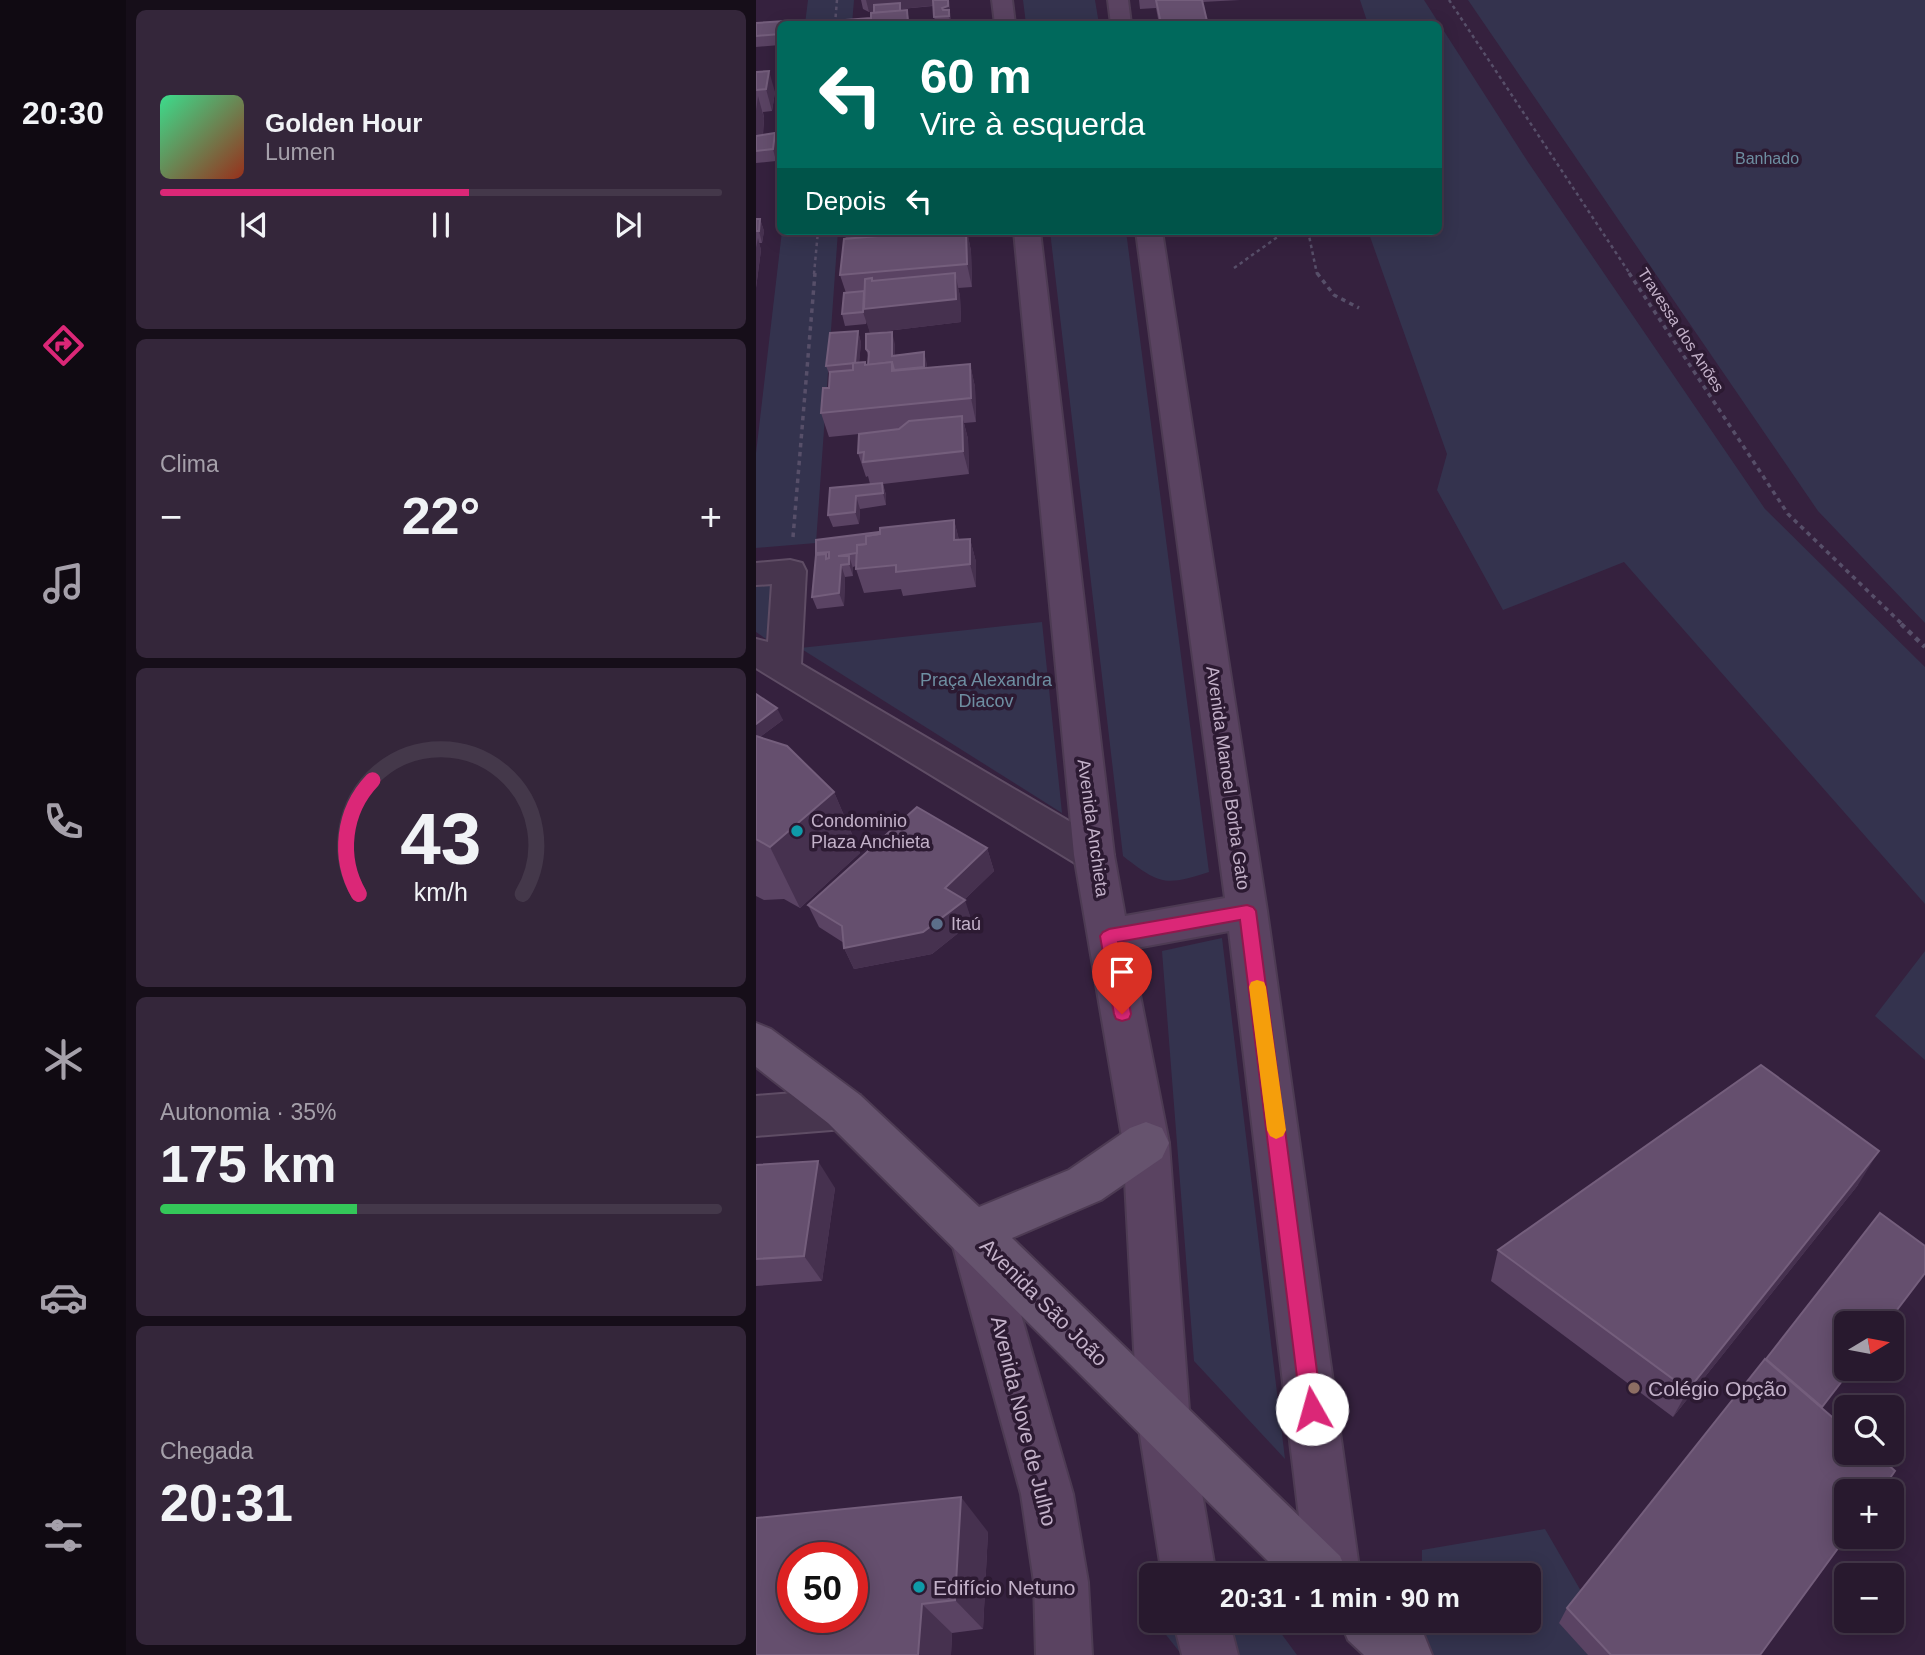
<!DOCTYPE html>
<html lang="pt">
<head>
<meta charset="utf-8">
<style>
  body { margin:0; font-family:Arial,sans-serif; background:#34263a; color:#f1f3f6; height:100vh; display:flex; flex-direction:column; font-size:26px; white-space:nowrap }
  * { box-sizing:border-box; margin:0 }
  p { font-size:23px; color:#a5a0aa }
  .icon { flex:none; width:38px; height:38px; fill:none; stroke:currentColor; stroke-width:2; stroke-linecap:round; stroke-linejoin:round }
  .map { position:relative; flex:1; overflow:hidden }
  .side { display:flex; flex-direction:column; gap:10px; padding:10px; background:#160e19; width:630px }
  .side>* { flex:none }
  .guide { position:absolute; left:21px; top:21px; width:665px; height:214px; border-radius:10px; box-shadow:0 4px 18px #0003,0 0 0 2px #44384a; background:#00695c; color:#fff; overflow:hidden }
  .needle { width:46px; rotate:80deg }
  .buttons { position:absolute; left:1078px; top:1311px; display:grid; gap:14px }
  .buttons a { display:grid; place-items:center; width:70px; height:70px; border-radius:10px; background:#28192e; box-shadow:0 4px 18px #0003,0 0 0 2px #44384a; font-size:35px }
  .speed { position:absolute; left:21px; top:1542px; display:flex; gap:14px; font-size:35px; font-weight:700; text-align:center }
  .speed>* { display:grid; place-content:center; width:91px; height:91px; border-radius:50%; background:#28192e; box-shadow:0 4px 18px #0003,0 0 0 2px #44384a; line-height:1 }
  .speed .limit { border:10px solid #d22; background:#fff; color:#111 }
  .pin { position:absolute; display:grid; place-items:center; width:60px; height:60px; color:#fff; margin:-72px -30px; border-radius:50% 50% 50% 0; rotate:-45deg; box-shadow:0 0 7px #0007 }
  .pin .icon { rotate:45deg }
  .me { position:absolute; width:77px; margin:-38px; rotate:353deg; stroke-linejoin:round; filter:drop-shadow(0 0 5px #0008) }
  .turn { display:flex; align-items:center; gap:24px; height:147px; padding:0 28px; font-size:32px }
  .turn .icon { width:91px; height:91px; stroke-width:2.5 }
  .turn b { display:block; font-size:49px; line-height:60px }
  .then { display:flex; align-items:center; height:66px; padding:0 28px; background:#0003; gap:14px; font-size:26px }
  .big { font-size:52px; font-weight:700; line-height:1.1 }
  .side .widget { flex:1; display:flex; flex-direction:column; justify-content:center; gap:10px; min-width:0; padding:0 24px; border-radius:10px; background:#34263a }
  .side .dial { align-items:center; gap:0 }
  .dial svg { height:182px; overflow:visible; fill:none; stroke:#44384a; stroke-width:7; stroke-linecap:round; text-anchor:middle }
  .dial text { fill:#f1f3f6; stroke:none }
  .song { display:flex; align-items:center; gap:21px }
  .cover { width:84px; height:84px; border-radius:10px; background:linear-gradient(135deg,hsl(150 70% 55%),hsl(10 70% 35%)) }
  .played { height:7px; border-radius:4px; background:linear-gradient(90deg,#db2777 55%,#44384a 55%) }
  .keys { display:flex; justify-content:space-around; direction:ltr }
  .heat { display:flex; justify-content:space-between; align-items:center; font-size:38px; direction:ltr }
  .charge { height:10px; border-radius:5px; background:linear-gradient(90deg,#34c759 35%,#44384a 0) }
  .trip { position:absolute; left:383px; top:1563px; width:402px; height:70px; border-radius:10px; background:#28192e; box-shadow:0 4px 18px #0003,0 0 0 2px #44384a; font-weight:700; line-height:70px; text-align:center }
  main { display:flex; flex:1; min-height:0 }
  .tab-bar { display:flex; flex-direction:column; width:126px; justify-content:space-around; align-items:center; background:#100a12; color:#a5a0aa }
  .tab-bar .icon { width:49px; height:49px }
  .tab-bar .active { color:#db2777 }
  .tab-bar b { font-size:32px; color:#f1f3f6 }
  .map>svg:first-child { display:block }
</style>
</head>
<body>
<main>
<nav class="tab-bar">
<b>20:30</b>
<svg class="icon active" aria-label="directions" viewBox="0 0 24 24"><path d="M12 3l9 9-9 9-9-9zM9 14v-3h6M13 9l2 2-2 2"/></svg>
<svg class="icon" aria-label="music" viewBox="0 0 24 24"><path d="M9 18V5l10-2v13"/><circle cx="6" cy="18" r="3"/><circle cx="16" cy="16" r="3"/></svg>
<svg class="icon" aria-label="phone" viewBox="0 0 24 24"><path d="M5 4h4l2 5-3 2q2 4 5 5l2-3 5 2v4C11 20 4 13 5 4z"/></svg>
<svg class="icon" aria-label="climate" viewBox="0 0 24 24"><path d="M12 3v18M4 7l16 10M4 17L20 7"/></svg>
<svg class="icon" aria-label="car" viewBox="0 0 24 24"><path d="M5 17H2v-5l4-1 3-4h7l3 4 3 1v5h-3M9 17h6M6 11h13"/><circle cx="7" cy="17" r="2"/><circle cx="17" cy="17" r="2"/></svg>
<svg class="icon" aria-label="filters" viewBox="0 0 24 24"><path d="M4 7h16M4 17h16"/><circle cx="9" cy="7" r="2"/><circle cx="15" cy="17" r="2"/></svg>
</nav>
<section class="side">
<div class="widget">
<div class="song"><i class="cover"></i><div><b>Golden Hour</b><p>Lumen</p></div></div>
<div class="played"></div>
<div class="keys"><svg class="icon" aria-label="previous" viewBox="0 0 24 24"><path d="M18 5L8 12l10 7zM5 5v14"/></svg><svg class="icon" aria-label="pause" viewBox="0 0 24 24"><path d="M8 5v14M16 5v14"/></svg><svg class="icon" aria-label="next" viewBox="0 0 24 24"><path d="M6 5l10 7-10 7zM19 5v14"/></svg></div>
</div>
<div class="widget"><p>Clima</p>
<div class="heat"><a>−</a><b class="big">22°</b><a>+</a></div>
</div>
<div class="widget dial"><svg viewBox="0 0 100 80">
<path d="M14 69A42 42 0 1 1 86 69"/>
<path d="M14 69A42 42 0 0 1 20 19" stroke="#db2777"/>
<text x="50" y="56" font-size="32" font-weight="700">43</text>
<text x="50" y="72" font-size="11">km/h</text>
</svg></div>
<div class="widget"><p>Autonomia · 35%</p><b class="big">175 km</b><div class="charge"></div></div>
<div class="widget"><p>Chegada</p><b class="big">20:31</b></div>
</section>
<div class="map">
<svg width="1169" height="1655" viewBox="0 0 1169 1655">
  <rect width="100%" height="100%" fill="#35213e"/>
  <g fill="#34334e">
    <polygon points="52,0 98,0 96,24 49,24"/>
    <polygon points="267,0 339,0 343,24 270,24"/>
    <polygon points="604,0 668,0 772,162 1009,509 1169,667 1169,904 868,562 747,610 681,490 691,454 612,231 682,231 682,24 612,24"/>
    <polygon points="712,0 1169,0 1169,623 1062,511"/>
    <polygon points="26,231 82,231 60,543 0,548 0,453"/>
    <path d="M294 231H370L453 872C409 886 404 885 367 856Z"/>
    <polygon points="18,583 10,639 0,632 0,585"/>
    <polygon points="286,622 306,813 44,648"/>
    <polygon points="466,938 529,1459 438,1361 406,951"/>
    <polygon points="1169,951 1169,1060 1119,1016"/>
    <polygon points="789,1529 862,1655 666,1655 666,1621 774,1620 774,1575 666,1575 666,1550"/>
    <polygon points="399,1621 516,1621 541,1655 426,1655"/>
  </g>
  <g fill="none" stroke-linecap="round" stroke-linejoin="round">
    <defs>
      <g id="minor">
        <polygon points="34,560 46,563 50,571 45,664 352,844 358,855 352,866 338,870 324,866 0,668 0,639 12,642 16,584 0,585 0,563"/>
        <polygon points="88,1089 104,1095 110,1109 104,1123 88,1129 0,1136 0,1096"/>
      </g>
      <g id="secondary">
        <polygon points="236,0 256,0 259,24 239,24"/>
        <polygon points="352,0 372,0 375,24 355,24"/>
        <polygon points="258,231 284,231 358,855 369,916 469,898 380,231 406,231 511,911 604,1575 550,1575 473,931 375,949 413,1143 434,1423 460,1575 406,1575 382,1423 367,1143 318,855"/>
        <polygon points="217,1210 234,1216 241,1232 317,1494 332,1582 336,1655 280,1655 278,1582 265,1494 193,1232 200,1216"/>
        <polygon points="417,1620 473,1620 482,1655 426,1655"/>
      </g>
      <g id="primary">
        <polygon points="0,1023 15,1029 104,1095 223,1207 313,1170 374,1128 390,1122 406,1128 413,1143 406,1158 345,1200 256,1238 584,1556 592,1575 526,1575 72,1123 0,1067"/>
        <polygon points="584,1620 653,1620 668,1635 676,1655 608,1655 592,1640"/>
      </g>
    </defs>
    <use href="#minor" stroke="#5f4d65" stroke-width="4"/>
    <use href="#secondary" stroke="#4d3b53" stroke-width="4"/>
    <use href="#primary" stroke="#4d3b53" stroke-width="4"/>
    <g stroke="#574f69" stroke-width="2.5" stroke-dasharray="3.5 3.5" stroke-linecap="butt">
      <polyline points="693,0 874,274"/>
      <polyline points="79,24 81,0"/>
      <polyline points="552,231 561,274"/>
      <polyline points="478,268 530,231"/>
      <polyline points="58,274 62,231"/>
    </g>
    <g stroke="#574f69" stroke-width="3.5" stroke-dasharray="4.5 4.5" stroke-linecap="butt">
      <polyline points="561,273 578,295 603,308"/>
      <polyline points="873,273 1032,514 1147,625"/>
      <polyline points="37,537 59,273"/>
    </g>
    <polyline stroke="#574f69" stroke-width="4.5" stroke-dasharray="5 5" stroke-linecap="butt" points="1145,624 1169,647"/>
    <use href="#minor" fill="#47354e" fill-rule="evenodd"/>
    <use href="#secondary" fill="#5a4361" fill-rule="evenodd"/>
    <use href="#primary" fill="#66536e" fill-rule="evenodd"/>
  </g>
  <g fill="#5a4363">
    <polygon points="105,0 193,0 195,24 179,24 177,6 145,9 146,11 151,10 154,24 90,24 115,18 118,11 113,12 107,9"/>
    <polygon points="383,0 484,0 446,2 451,24 403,24 400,8 384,9"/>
    <polygon points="0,23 24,24 24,45 0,47"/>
    <polygon points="0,72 19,92 16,111 7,112 8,118 7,135 19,133 22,145 20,161 0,163"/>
    <polygon points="0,219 4,219 8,231 6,243 3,243 5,250 0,288"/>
    <polygon points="88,231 211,231 215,251 216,287 202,288 204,296 205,322 114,333 111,321 110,324 89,326 86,314 90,293 84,275 90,239"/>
    <polygon points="102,331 105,343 103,362 109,362 110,365 112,365 113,359 110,349 139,344 139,355 168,352 171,368 214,364 219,387 220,422 208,423 212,439 213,474 127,484 130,495 130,505 104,509 103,524 77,527 72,515 114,484 112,476 110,477 102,453 113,433 73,437 65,413 73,388 74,376 70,366"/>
    <polygon points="198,520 203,540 214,539 220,562 220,587 147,596 145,589 108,593 100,569 100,566 97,567 97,576 89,577 88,606 61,609 56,597 60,553 124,532"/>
    <polygon points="0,694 27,720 4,737 78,792 104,853 44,908 28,899 8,900 0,896"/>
    <polygon points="231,848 238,871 208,900 216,922 176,954 98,969 88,948 88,943 63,927 52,905"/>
    <polygon points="0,1165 79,1188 66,1281 0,1286"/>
    <polygon points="1102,1185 917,1417 735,1281 742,1250"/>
    <polygon points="1066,1407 1004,1655 832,1655 803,1623 811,1608"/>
    <polygon points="232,1532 227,1629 196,1633 195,1655 0,1655"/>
  </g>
  <g fill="#46314f">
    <polygon points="110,0 193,0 195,24 193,16 188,16 186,8 192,4 145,9 146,14 146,24 144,9 113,12"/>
    <polygon points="13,71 19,92 16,111 10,89"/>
    <polygon points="2,96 8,118 6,143 0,143 0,111"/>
    <polygon points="19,133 22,145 20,161 17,149"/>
    <polygon points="4,219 8,231 6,243 3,231"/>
    <polygon points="211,231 215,251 216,287 211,264"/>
    <polygon points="2,238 5,250 0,288 0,248"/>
    <polygon points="199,273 204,296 205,322 114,333 107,312 109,291"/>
    <polygon points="102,331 105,343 102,375 99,363"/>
    <polygon points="136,332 139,344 139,368 136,356"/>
    <polygon points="168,352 171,364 171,379 168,367"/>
    <polygon points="214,364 219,387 220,422 215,398"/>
    <polygon points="206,416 212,439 213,474 207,451"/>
    <polygon points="126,483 130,495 130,505 127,493"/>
    <polygon points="100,496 104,509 103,524 99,512"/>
    <polygon points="198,520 204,544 198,540"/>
    <polygon points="214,539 220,562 220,587 214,564"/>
    <polygon points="93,556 97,568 97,576 93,564"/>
    <polygon points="85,565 89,577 88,606 83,593"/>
    <polygon points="21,708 27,720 0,740 0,724"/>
    <polygon points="78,792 104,853 44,908 14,847"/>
    <polygon points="231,848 238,871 204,904 209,900 216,922 176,954 98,969 88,948 189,888"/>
    <polygon points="1123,1151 1102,1185 917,1417 932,1390"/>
    <polygon points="62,1161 79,1188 66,1281 48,1256"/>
    <polygon points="205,1497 232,1532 227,1629 199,1600"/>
    <polygon points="166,1604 196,1633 195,1655 162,1655"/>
  </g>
  <g fill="#654f6e" stroke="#745e7c" stroke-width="2" fill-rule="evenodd">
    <polygon points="177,0 192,0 192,6 186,8 187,10 193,10 193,16 178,17"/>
    <polygon points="400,0 446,0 451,21 405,24"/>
    <polygon points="144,3 144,11 118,13 118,5"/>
    <polygon points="151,10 152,24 90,24 90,20 115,18 115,13"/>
    <polygon points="29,21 29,24 24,24 24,34 0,36 0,23"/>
    <polygon points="13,71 10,89 0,90 0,72"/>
    <polygon points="19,133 17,149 0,151 0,136"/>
    <polygon points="0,219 4,219 3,231 0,231"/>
    <polygon points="179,231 210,231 211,264 84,275 88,239"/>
    <polygon points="199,273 200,299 108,309 109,279 116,278 116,281"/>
    <polygon points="108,291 107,312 86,314 88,293"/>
    <polygon points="102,331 99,363 70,366 74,333"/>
    <polygon points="136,332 136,356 168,352 168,367 138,370 136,362 112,365 113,352 110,349 110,334"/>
    <polygon points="109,362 109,365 136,362 136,371 214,364 215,398 65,413 67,388 73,388 74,372 97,370 97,363"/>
    <polygon points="206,416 207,451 107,462 108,452 102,453 103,434 143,429 153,421"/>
    <polygon points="126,483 127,493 100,496 99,512 72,515 74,488"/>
    <polygon points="198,520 198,540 214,539 214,564 140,572 140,565 100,569 101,545 110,544 110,536 124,534 124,528"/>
    <polygon points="124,532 124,534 110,536 110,544 101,545 101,553 82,556 93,556 93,564 85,565 83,593 56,597 60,555 70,554 70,559 73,558 73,552 60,553 60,540"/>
    <polygon points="0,694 21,708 0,724"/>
    <polygon points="0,736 31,746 78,792 14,847 0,839"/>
    <polygon points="161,807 231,848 189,888 209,900 167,932 88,948 86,926 52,905"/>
    <polygon points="1005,1065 1123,1151 932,1390 742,1250"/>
    <polygon points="62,1161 48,1256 0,1259 0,1165"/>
    <polygon points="1124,1213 1169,1246 1169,1273 1131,1323 1090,1323 1090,1368 1096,1368 1066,1407 1010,1359"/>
    <polygon points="1009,1359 1090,1429 1090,1452 1118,1452 1139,1471 1125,1491 1090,1491 1091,1536 1004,1655 855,1655 811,1608"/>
    <path d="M205 1497 199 1600 166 1604 162 1655H0V1518ZM37 1558H96V1617H37Z"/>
  </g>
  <polygon fill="#db2777" stroke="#8e194d" stroke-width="2" points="491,905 497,907 500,911 566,1409 563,1416 556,1419 548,1416 545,1409 484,920 362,942 375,1014 373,1019 366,1021 360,1019 358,1014 344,936 347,932 353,929"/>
  <polygon fill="#f59e0b" points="501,980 508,982 510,987 530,1130 527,1136 520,1139 514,1136 511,1130 493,987 495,982"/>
  <g fill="#0f9aa8" stroke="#2c1a32" stroke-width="2.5">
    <circle cx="41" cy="831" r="7"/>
    <circle cx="163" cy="1587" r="7"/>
  </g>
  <circle fill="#5c6f8a" stroke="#2c1a32" stroke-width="2.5" cx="181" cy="924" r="7"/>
  <circle fill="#8d6e63" stroke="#2c1a32" stroke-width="2.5" cx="878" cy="1388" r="7"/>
  <g text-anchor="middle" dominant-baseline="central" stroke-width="7" stroke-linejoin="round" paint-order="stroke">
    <g font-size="16" fill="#6e8ea1" stroke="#2c1a32">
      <text x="1011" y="158">Banhado</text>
    </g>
    <g font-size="16" fill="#c3b1c9" stroke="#2c1a32">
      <text transform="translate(925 330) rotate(57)">Travessa dos Anões</text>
    </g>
    <g font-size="18" fill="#6e8ea1" stroke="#2c1a32">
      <text x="230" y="680">Praça Alexandra<tspan x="230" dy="21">Diacov</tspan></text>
    </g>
    <g font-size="18" fill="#c3b1c9" stroke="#2c1a32">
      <text transform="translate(472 778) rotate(82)">Avenida Manoel Borba Gato</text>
      <text transform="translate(337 828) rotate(82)">Avenida Anchieta</text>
    </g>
    <g font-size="18" fill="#c3b1c9" stroke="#2c1a32" text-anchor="start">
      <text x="55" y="821">Condominio<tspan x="55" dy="21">Plaza Anchieta</tspan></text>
      <text x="195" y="924">Itaú</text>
    </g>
    <g font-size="21" fill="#c3b1c9" stroke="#2c1a32">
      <text transform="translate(288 1302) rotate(45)">Avenida São João</text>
      <text transform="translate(268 1421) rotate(76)">Avenida Nove de Julho</text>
    </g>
    <g font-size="21" fill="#c3b1c9" stroke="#2c1a32" text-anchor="start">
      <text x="892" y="1388">Colégio Opção</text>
      <text x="177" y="1587">Edifício Netuno</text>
    </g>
  </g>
</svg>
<div class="buttons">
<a><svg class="needle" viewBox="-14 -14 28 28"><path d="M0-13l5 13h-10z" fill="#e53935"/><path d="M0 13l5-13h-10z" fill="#a5a0aa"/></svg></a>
<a><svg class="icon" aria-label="search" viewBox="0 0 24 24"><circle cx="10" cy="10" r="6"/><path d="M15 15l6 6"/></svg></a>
<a>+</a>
<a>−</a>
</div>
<div class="speed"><div class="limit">50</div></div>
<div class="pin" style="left:366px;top:1014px;background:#d93025"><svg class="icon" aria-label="arrive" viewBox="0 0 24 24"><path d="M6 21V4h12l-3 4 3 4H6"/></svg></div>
<svg class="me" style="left:556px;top:1409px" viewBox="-20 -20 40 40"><circle r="19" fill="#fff"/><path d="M0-13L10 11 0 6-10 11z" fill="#db2777"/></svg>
<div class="trip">20:31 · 1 min · 90 m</div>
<div class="guide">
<div class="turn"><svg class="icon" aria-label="left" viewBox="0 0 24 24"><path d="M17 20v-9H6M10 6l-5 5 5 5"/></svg><div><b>60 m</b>Vire à esquerda</div></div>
<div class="then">Depois<svg class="icon" aria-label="left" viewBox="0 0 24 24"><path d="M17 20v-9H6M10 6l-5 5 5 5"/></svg></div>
</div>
</div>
</main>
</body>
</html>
